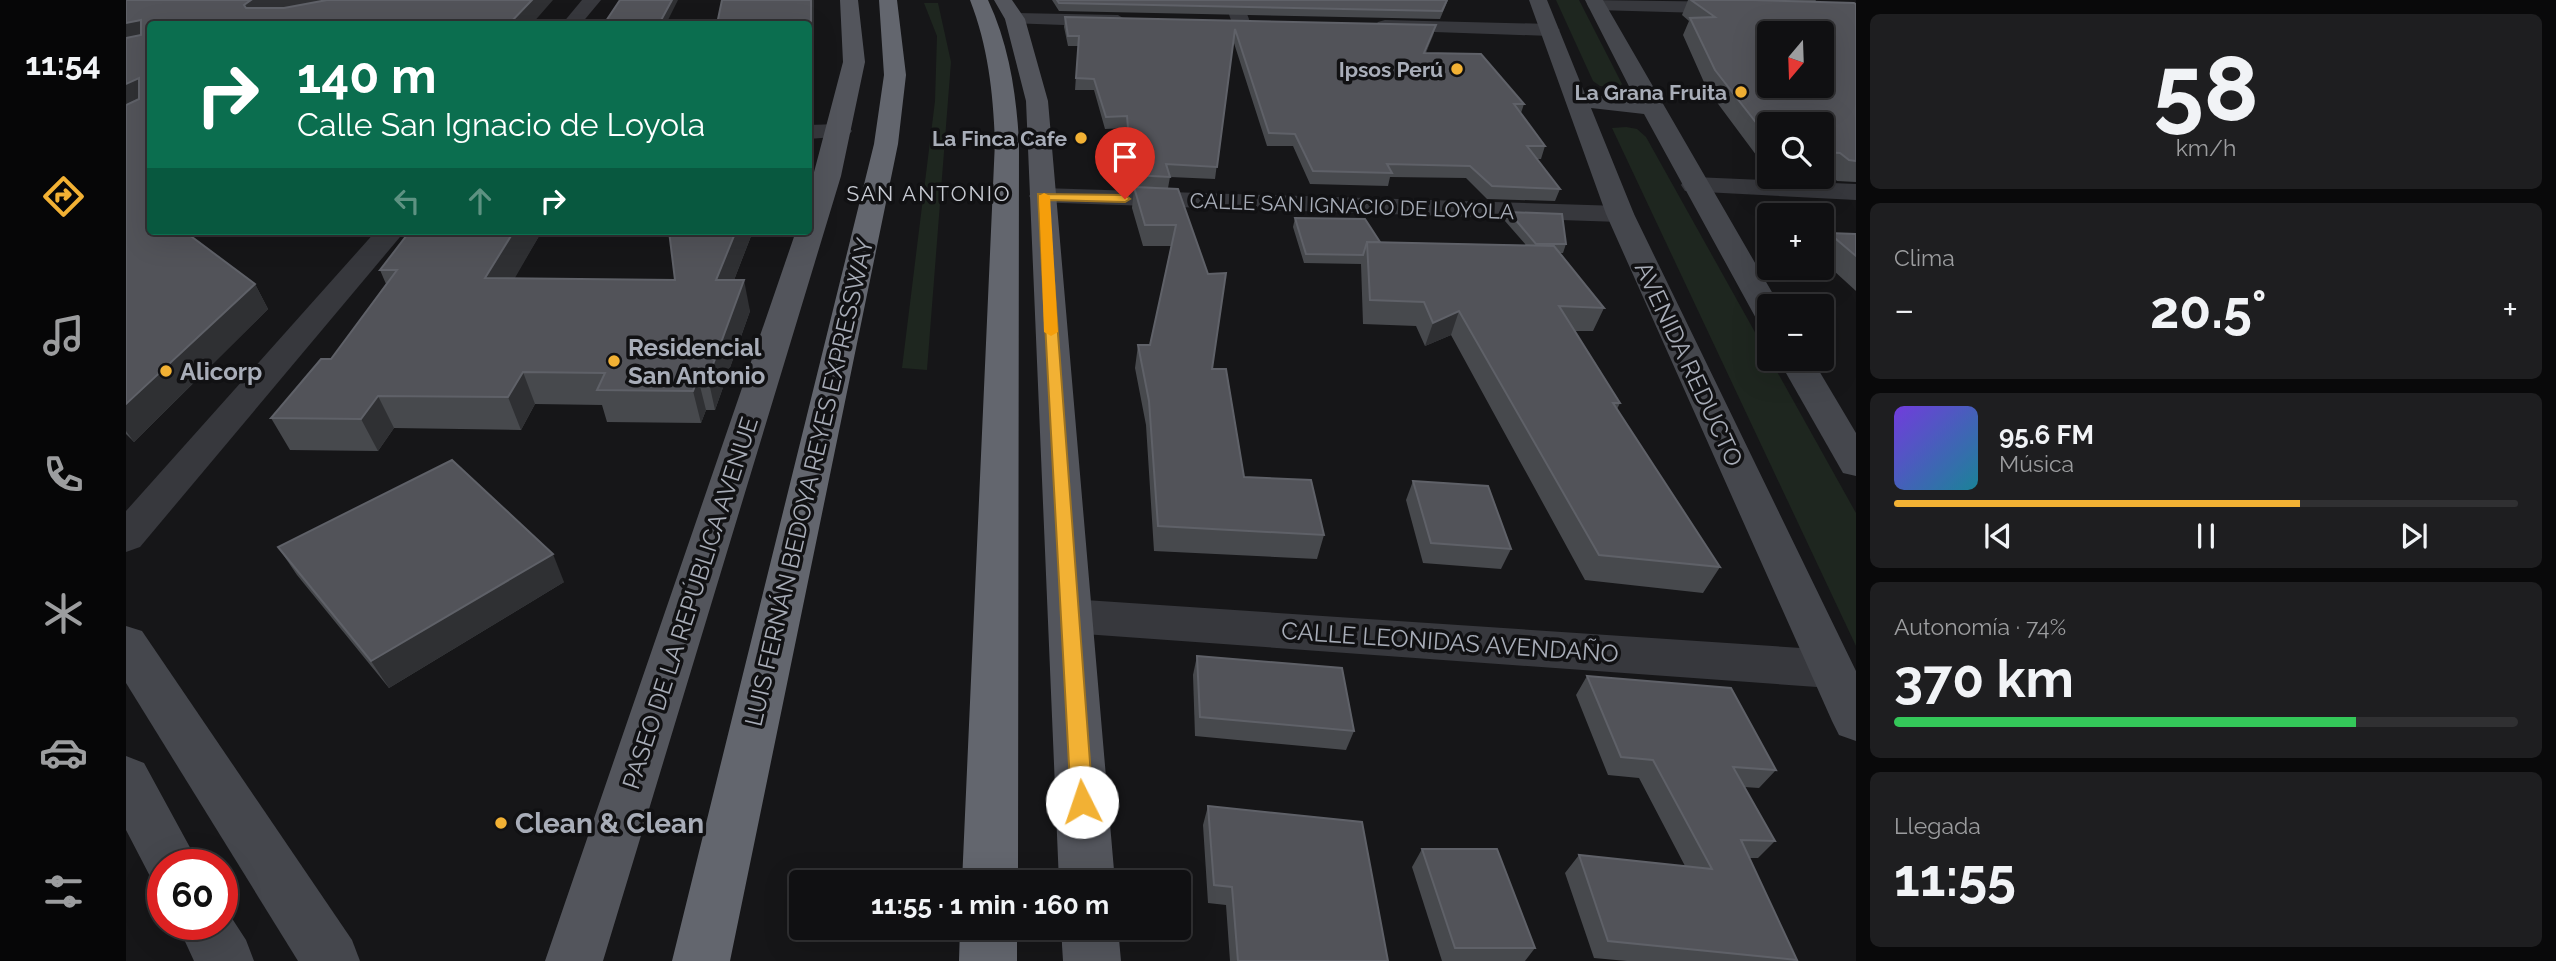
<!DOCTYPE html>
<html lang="es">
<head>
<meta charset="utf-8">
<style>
  body { margin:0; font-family:Raleway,sans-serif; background:#1e1e20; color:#f1f3f6; height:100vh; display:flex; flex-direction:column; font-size:26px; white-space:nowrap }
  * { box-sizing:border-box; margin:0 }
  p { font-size:23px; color:#9c9d9f }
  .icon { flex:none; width:38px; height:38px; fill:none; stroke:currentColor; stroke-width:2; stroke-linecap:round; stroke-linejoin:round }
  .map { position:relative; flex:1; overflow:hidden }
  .details { display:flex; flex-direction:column; gap:14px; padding:14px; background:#09090a; width:700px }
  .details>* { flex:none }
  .top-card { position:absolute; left:21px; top:21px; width:665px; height:214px; border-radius:7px; box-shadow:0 7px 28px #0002,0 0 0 2px #303032; background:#0b6e4f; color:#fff; overflow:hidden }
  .needle { width:46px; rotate:199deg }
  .tools { position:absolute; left:1631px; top:21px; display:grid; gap:14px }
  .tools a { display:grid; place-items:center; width:77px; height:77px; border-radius:7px; background:#101012; box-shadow:0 7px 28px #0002,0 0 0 2px #303032; font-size:35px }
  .speed { position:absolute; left:21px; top:849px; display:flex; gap:14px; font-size:35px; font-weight:700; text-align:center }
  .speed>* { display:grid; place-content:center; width:91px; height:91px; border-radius:50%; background:#101012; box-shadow:0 7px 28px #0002,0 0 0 2px #303032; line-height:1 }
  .speed .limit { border:10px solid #d22; background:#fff; color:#111 }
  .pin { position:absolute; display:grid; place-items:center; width:60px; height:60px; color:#fff; margin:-72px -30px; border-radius:50% 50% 50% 0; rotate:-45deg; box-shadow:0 0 7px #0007 }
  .pin .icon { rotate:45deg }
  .me { position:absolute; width:77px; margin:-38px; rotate:356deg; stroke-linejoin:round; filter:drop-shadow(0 0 5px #0008) }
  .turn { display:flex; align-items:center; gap:24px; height:147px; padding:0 35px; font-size:32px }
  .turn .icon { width:91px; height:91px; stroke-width:2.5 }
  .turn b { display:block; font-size:49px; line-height:60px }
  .lanes { display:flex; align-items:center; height:66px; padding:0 35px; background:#0003; justify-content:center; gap:35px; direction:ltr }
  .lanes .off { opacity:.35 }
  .big { font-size:52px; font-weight:700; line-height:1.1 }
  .details .widget { flex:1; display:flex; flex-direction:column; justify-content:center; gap:10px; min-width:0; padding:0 24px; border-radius:10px; background:#1e1e20 }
  .details .dial { align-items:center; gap:0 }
  .dial b { font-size:91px; line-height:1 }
  .song { display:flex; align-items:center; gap:21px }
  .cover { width:84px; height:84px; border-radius:10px; background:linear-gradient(135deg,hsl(260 70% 55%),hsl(190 70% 35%)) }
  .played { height:7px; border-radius:4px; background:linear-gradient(90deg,#f2b134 65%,#303032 65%) }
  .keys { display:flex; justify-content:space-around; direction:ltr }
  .heat { display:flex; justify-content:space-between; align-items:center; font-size:38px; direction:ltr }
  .charge { height:10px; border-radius:5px; background:linear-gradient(90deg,#34c759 74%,#303032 0) }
  .trip { position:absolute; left:663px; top:870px; width:402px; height:70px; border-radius:7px; background:#101012; box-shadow:0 7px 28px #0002,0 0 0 2px #303032; font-weight:700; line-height:70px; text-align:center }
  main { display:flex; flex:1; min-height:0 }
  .tabs { display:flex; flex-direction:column; width:126px; justify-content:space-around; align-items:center; background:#060607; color:#9c9d9f }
  .tabs .icon { width:49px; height:49px }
  .tabs .on { color:#f2b134 }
  .tabs b { font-size:32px; color:#f1f3f6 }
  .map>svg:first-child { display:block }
</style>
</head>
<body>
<main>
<nav class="tabs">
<b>11:54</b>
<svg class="icon on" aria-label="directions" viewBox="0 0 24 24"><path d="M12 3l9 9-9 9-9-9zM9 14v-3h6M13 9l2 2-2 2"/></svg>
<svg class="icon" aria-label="music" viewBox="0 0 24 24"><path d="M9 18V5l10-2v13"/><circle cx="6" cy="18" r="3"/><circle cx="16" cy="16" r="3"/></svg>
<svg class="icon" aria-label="phone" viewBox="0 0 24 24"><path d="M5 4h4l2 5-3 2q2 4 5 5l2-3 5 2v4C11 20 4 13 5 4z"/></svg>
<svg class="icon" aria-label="climate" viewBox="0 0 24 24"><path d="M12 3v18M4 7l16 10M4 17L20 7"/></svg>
<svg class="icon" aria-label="car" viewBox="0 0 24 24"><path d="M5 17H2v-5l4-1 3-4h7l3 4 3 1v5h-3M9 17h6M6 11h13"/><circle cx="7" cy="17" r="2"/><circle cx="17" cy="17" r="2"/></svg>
<svg class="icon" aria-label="filters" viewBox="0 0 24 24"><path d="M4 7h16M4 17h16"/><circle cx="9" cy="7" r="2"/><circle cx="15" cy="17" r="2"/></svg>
</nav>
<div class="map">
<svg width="1730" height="961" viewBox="0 0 1730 961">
  <rect width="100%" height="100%" fill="#161618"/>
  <g fill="#1e261f">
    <polygon points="1430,0 1453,0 1496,84 1493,88 1474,86 1467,81"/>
    <polygon points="798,3 812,3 825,62 801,370 776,368 809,101 811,36"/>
    <polygon points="1500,127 1511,129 1520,137 1730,513 1730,646 1486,128"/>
  </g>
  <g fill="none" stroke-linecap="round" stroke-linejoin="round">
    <g fill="#37383d" fill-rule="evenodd">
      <polygon points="456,0 475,0 455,24 436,24"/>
      <polygon points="1098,0 1116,0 1124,22 1121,26 1107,26"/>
      <polygon points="1463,0 1612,2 1621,8 1612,14 1470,10 1463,8 1461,4"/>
      <polygon points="889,13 992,15 1002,21 992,27 882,23 879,19 882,15"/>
      <polygon points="1259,20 1424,24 1434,30 1424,36 1252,30 1249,26 1252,22"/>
      <polygon points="714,124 722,126 726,131 722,136 682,139 682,125"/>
      <polygon points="1568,177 1730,184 1730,200 1559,191 1555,185 1559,179"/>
      <polygon points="916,188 1494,206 1504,208 1508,214 1504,220 1494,222 907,202 903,196 907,190"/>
      <polygon points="250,231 279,231 14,547 0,552 0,511"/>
      <polygon points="944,599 1705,650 1721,656 1728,669 1721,682 1705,688 944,633 928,628 922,616 928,604"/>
    </g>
    <g fill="#45474d" fill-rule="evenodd">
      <polygon points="1403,0 1421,0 1459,94 1510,100 1459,0 1477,0 1654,306 1643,306 1643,324 1632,322 1518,114 1465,108 1508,214 1730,671 1730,741 1713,735 1706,721 1480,214"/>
      <polygon points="1652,359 1686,359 1730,433 1730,476 1717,473"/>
      <polygon points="0,626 16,631 226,940 234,961 172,961 0,683"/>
      <polygon points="0,756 18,763 73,864 37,864 37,886 27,882 0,830"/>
      <polygon points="96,903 120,940 128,961 68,961 51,924 96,924"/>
    </g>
    <g fill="#53555c" fill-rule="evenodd">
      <polygon points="714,0 732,0 739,62 715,176 477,961 419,961 670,231 682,231 682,195 717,62"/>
      <polygon points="868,0 886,0 899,19 922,101 989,882 933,882 900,101 879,19"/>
      <polygon points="935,928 992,928 995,961 937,961"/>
    </g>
    <g fill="#63666e" fill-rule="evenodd">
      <polygon points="753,0 771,0 780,75 772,144 604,961 546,961 748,144 758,75"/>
      <path d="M844 0H862C883 45 890 92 893 141L892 882H836L869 141C867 92 862 46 844 0Z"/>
      <polygon points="834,928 891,928 891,961 833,961"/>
    </g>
  </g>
  <g fill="#47494d">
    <polygon points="0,0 24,24 24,231 226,231 226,232 59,232 129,284 142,309 8,442 0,434"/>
    <polygon points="596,0 688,0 688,57 682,58 682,24"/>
    <polygon points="926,0 1322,0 1314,19 933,11"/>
    <polygon points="1562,0 1690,0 1689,2 1730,4 1730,182 1711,181 1703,173 1696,173 1696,124 1643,124 1643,171 1642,171 1581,89 1557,35 1563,21 1556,15"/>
    <polygon points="939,17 1310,25 1300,53 1398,104 1395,113 1419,146 1415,159 1411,159 1434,189 1429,201 1361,199 1340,178 1264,177 1262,186 1184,184 1167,146 1141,146 1107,40 1089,179 1044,177 1042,188 1086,369 1118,477 1198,535 1191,559 1028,551 1020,425 1009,368 1012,345 1024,345 1045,246 1017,246 1006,208 1008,188 1004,188 1000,128 979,129 968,90 949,90 952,46 942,46 938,27"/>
    <polygon points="1383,212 1440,244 1437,253 1434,253 1478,308 1467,331 1448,331 1494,403 1491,409 1594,567 1577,593 1459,580 1325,335 1299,346 1290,326 1237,324 1235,264 1178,263 1167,227 1169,218 1254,242 1400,245 1379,221"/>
    <polygon points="416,231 388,278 549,280 543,231 627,231 608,280 624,311 589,410 580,410 575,423 481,422 476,405 409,404 395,430 268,428 252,451 164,450 145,418 205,359 260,284 254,270"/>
    <polygon points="1703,233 1730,234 1730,291 1696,260 1696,245"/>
    <polygon points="1287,481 1385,549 1375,569 1297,563 1280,500"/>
    <polygon points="152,547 438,582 263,688 171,575"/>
    <polygon points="1071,656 1228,731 1220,750 1069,736 1067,675"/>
    <polygon points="1461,676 1650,770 1633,788 1618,787 1649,841 1632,858 1623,858 1671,960 1669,961 1501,961 1468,958 1439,873 1453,855 1559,866 1513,778 1482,775 1450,695"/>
    <polygon points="1082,806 1262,961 1104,961 1100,905 1082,903 1077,825"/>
    <polygon points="1296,849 1409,948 1399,961 1316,961 1286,867"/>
  </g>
  <g fill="#2f3033">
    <polygon points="125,0 220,0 126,24 118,5"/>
    <polygon points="406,0 427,0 406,24 383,24"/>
    <polygon points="546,0 552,0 540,24 533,24"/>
    <polygon points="685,0 688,0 688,57 685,33"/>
    <polygon points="15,20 24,37 0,45 0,23"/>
    <polygon points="1310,25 1307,36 1295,64 1298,53"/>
    <polygon points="13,78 24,98 0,111 0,84"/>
    <polygon points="388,231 416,231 371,309 359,278"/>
    <polygon points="610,231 627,231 596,311 590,280"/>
    <polygon points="618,280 624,311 589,410 582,378"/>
    <polygon points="129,284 142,309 8,442 0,431 0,404"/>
    <polygon points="1333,311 1325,335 1299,346 1307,323"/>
    <polygon points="397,372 409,404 395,430 382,397"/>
    <polygon points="572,378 580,410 575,423 567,391"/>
    <polygon points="252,396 268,428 252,451 235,419"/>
    <polygon points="427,554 438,582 263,688 245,661"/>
  </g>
  <g fill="#525359" stroke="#5f6168" stroke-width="2" fill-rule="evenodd">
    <polygon points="0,0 125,0 118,5 120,8 158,8 201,0 406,0 383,24 24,24 24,231 58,231 129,284 0,404 0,105 13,99 13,78 0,84 0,38 15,35 15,20 0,23"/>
    <polygon points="494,0 546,0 533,24 478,24"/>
    <polygon points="596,0 685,0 685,33 682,33 682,24 591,24"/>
    <polygon points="931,0 1321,0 1316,11 933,3"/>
    <path d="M1565 0H1626L1728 3 1730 4V161L1723 160 1714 153 1696 152V124H1643V139L1589 70 1564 18 1589 17ZM1643 33H1696V86H1643Z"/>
    <polygon points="939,17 1310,25 1298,53 1355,54 1398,104 1388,104 1419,146 1401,146 1434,189 1366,186 1344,166 1261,164 1266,173 1187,171 1169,134 1143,133 1109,29 1091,167 1040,164 1044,177 1006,175 1001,116 980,117 968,79 950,78 953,36 942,36"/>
    <polygon points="1008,187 1052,189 1082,274 1100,273 1086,369 1100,369 1118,477 1185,480 1198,535 1032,526 1023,401 1012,345 1024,345 1050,225 1019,225"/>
    <polygon points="1383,212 1436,214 1440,244 1410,244"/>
    <polygon points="1169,218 1239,219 1254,242 1241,242 1237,255 1180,254"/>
    <polygon points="284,231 388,231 359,278 549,280 543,231 610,231 590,280 618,280 582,378 572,378 567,391 471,390 479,373 397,372 382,397 252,396 235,419 145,418 195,359 205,359 271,270 254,270"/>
    <polygon points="1703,233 1730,234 1730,256"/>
    <polygon points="1241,242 1428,246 1478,308 1433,306 1494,403 1487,403 1594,567 1473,555 1333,311 1307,323 1298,302 1244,300"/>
    <polygon points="326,460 427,554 245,661 152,547"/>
    <polygon points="1287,481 1362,486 1385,549 1305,543"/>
    <polygon points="1071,656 1216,668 1228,731 1074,717"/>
    <polygon points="1461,676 1605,688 1650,770 1607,767 1649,841 1615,840 1671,960 1482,941 1453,855 1586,869 1527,760 1495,757"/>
    <polygon points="1082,806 1236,822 1262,961 1112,961 1106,887 1088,885"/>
    <polygon points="1296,849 1371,849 1409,948 1329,948"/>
  </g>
  <polygon fill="#f2b134" stroke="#9d7322" stroke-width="2" points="912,194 999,195 1004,199 999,202 922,200 967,802 963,809 956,812 948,809 945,802"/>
  <polygon fill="#f59e0b" points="918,193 924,196 932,332 925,336 918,332 913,196"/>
  <g fill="#f2b134" stroke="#111113" stroke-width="2.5">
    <circle cx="1331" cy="69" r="7"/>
    <circle cx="1615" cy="92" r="7"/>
    <circle cx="955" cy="138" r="7"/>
    <circle cx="488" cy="361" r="7"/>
    <circle cx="40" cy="371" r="7"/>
    <circle cx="375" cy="823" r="7"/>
  </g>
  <g text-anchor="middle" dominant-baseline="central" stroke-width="7" stroke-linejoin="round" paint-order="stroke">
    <g font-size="21" font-weight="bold" fill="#a8adb8" stroke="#111113" text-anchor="end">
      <text x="1317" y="69">Ipsos Perú</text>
      <text x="1601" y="92">La Grana Fruita</text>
      <text x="941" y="138">La Finca Cafe</text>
    </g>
    <g font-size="21" letter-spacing="2" fill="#c9ccd4" stroke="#111113">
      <text x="803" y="193">SAN ANTONIO</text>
    </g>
    <g font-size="21" fill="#a8adb8" stroke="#111113">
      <text transform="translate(1226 206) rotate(2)">CALLE SAN IGNACIO DE LOYOLA</text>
    </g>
    <g font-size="24" font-weight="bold" fill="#a8adb8" stroke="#111113" text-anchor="start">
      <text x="502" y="347">Residencial<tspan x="502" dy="28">San Antonio</tspan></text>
      <text x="54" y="371">Alicorp</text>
    </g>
    <g font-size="24" fill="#a8adb8" stroke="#111113">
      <text transform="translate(1563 364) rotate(65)">AVENIDA REDUCTO</text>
      <text transform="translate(683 482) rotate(-77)">LUIS FERNÁN BEDOYA REYES EXPRESSWAY</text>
      <text transform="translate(564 603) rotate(-72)">PASEO DE LA REPÚBLICA AVENUE</text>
      <text transform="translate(1324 642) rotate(4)">CALLE LEONIDAS AVENDAÑO</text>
    </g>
    <g font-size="28" font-weight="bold" fill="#a8adb8" stroke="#111113" text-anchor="start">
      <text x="389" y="823">Clean &amp; Clean</text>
    </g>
  </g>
</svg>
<div class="tools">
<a><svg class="needle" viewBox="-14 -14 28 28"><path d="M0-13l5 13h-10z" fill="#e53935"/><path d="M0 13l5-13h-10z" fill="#9c9d9f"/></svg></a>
<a><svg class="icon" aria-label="search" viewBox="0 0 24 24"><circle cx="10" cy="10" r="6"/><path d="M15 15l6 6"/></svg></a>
<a>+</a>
<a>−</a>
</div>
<div class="speed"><div class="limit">60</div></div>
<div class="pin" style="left:999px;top:199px;background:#d93025"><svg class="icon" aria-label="arrive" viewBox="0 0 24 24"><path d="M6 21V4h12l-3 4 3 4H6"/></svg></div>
<svg class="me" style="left:956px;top:802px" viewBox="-20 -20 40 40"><circle r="19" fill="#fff"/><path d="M0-13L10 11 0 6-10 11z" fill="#f2b134"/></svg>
<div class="trip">11:55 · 1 min · 160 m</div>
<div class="top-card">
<div class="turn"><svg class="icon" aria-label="right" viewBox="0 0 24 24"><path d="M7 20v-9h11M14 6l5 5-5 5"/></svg><div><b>140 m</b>Calle San Ignacio de Loyola</div></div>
<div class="lanes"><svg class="icon off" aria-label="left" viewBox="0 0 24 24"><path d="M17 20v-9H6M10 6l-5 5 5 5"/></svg><svg class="icon off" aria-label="ahead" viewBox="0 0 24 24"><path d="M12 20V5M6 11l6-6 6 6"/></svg><svg class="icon" aria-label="right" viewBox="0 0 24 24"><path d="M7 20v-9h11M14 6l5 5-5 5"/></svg></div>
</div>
</div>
<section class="details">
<div class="widget dial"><b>58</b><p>km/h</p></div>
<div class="widget"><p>Clima</p>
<div class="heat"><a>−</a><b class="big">20.5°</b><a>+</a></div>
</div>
<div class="widget">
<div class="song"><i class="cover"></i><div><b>95.6 FM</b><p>Música</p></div></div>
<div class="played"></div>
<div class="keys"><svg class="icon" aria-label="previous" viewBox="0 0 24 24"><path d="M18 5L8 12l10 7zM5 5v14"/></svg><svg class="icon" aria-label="pause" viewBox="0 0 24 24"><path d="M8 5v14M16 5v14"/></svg><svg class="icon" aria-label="next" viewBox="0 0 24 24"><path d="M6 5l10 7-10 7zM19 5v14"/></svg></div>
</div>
<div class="widget"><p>Autonomía · 74%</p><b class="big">370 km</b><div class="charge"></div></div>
<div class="widget"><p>Llegada</p><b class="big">11:55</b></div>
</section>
</main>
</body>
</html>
